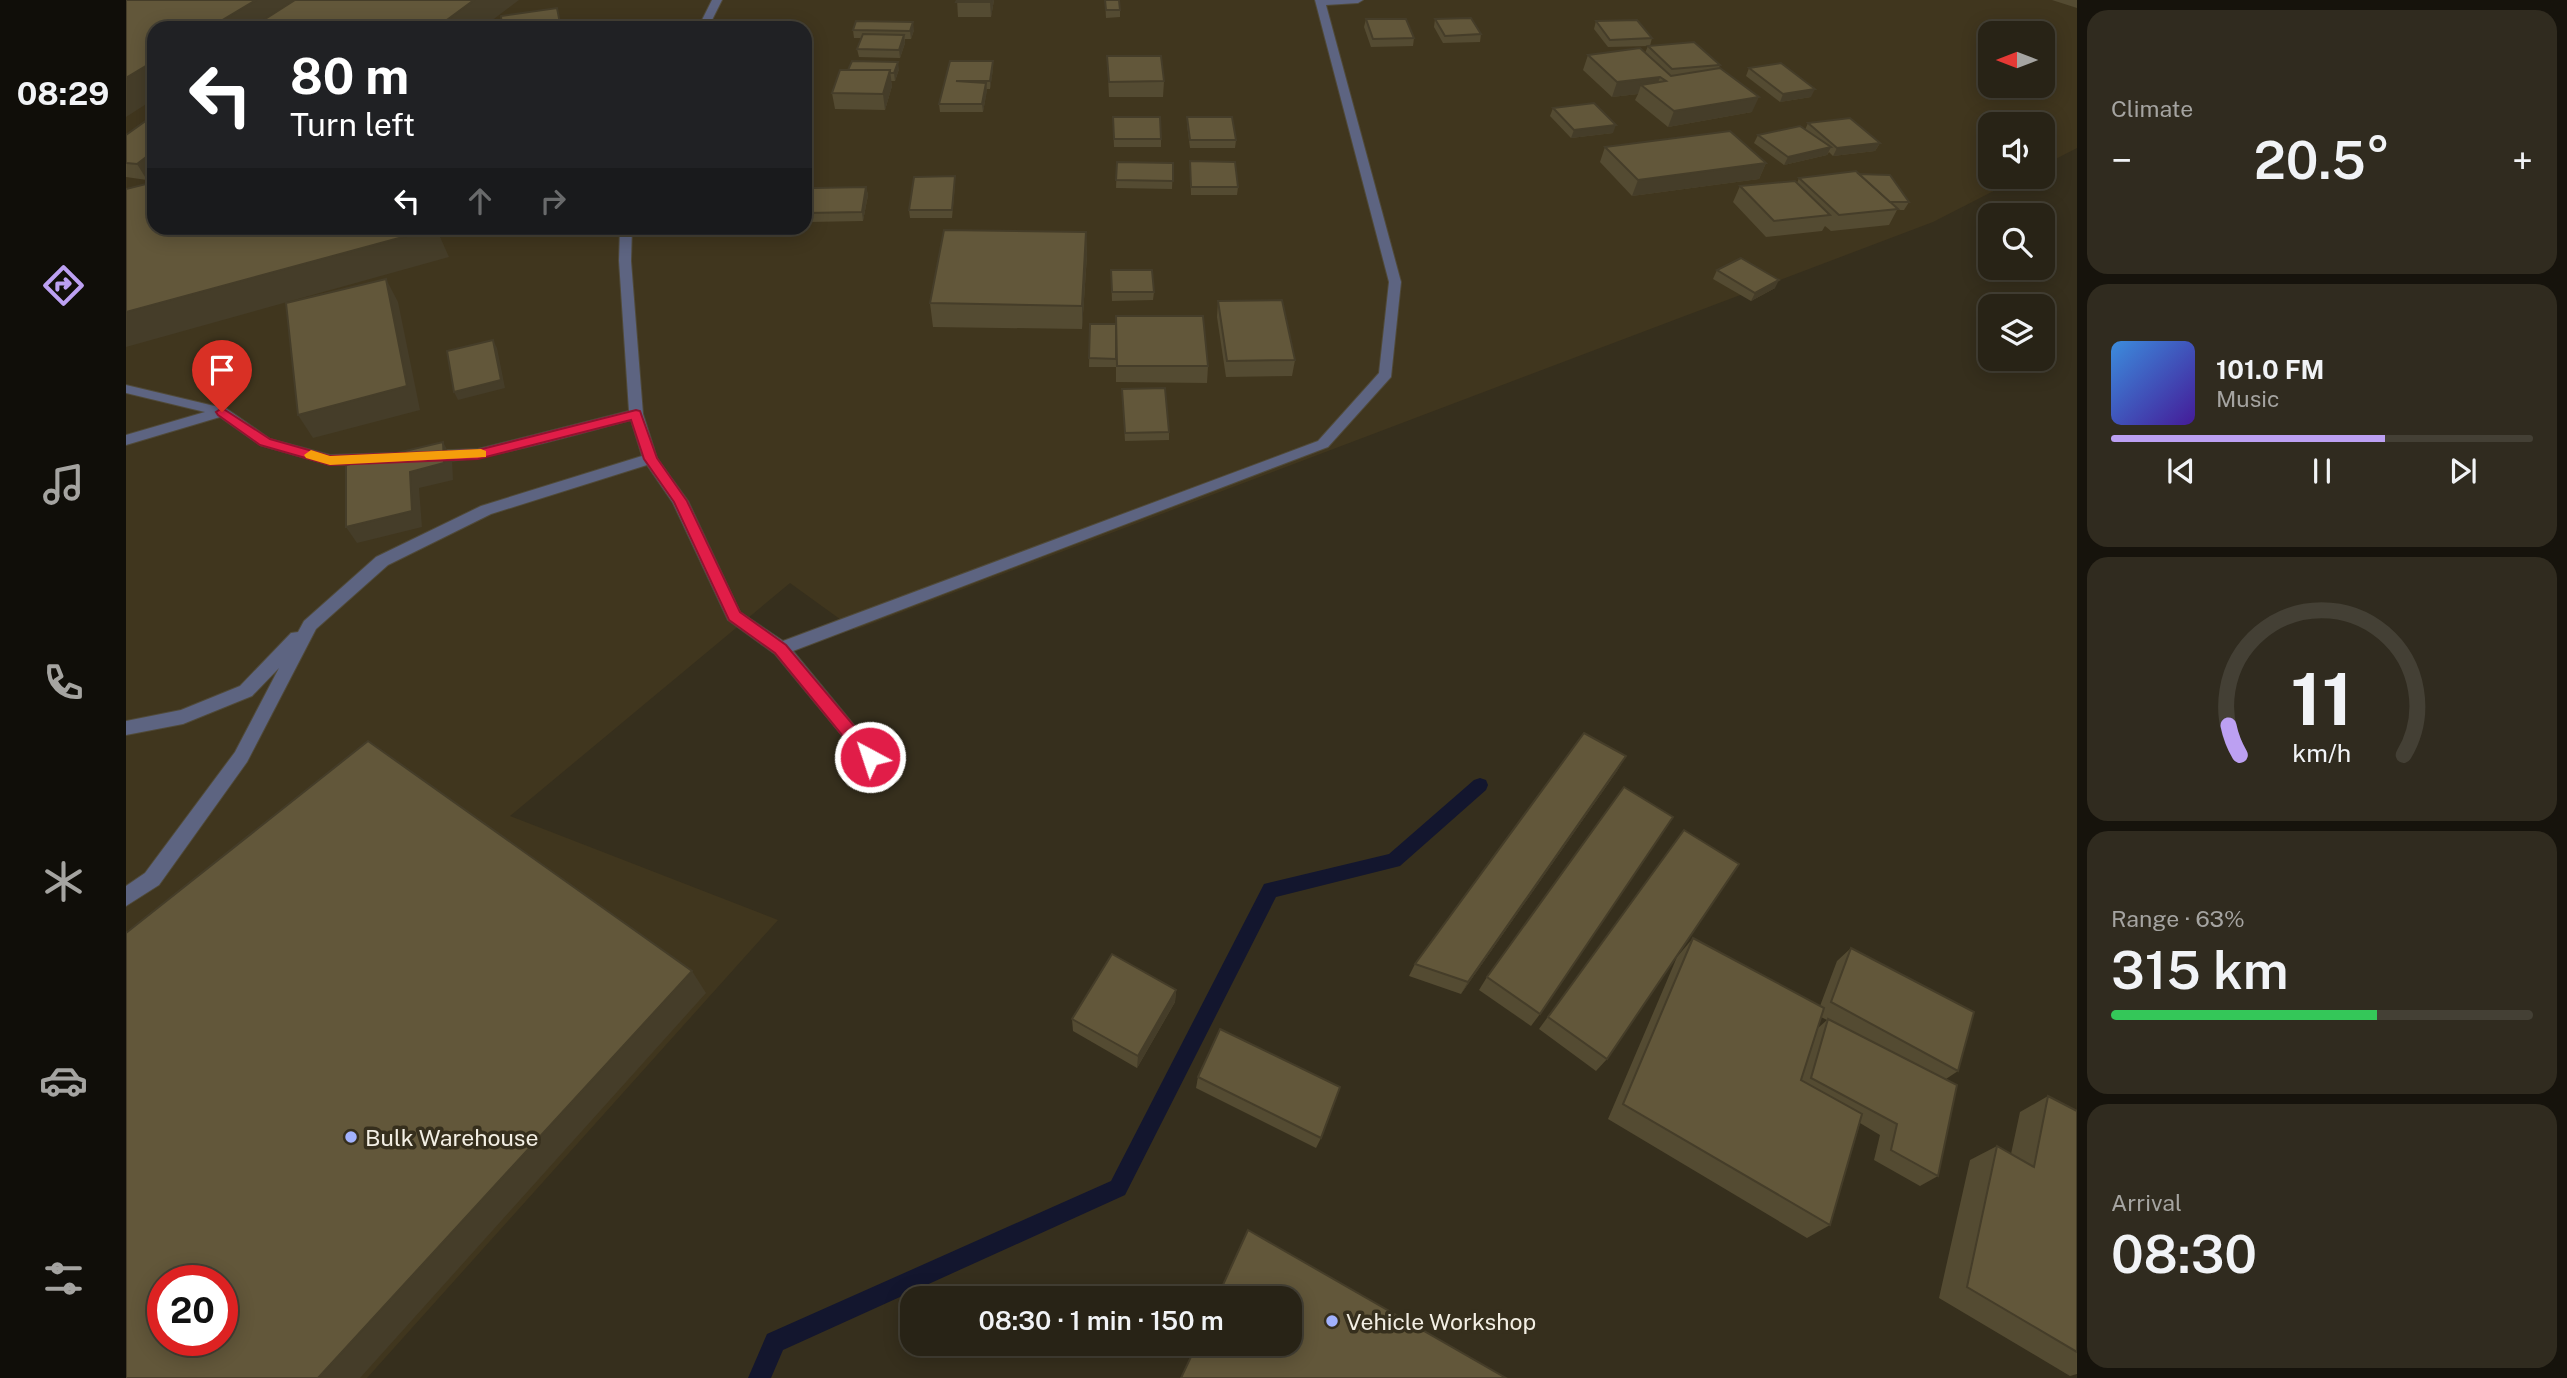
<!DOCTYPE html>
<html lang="en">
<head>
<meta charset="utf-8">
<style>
  body { margin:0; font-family:"Public Sans",sans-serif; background:#302b1f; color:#f1f3f6; height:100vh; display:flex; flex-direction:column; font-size:26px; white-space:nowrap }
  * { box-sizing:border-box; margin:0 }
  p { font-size:23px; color:#a5a4a1 }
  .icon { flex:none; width:38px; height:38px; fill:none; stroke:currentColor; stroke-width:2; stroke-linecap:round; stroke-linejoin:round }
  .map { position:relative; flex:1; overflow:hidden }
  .panel { display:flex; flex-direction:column; gap:10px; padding:10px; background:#16130c; width:490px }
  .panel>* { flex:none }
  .banner { position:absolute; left:21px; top:21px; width:665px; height:214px; border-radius:21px; box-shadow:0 4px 18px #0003,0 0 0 2px #444035; background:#202124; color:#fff; overflow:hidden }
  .needle { width:46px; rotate:270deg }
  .controls { position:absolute; left:1852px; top:21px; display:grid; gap:14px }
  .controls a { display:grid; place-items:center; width:77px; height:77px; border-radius:14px; background:#282316; box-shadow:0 4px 18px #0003,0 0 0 2px #444035; font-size:35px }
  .speed { position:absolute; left:21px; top:1265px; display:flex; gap:14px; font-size:35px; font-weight:700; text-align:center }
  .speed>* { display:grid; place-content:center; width:91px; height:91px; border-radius:50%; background:#282316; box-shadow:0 4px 18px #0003,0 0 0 2px #444035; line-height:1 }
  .speed .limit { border:10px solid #d22; background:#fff; color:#111 }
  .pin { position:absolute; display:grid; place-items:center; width:60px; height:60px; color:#fff; margin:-72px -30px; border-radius:50% 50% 50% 0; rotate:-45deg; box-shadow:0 0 7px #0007 }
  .pin .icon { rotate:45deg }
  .me { position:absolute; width:77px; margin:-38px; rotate:320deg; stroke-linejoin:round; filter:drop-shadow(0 0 5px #0008) }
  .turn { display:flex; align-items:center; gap:24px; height:147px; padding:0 28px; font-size:32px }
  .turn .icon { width:91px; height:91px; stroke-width:2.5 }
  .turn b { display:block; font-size:49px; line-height:60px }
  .lanes { display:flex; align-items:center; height:66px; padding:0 28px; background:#0003; justify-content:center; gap:35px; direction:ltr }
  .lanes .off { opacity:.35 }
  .big { font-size:52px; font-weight:600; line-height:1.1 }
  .panel .widget { flex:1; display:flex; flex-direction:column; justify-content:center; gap:10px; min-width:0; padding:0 24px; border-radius:21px; background:#302b1f }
  .panel .dial { align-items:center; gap:0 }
  .dial svg { height:182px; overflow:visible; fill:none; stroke:#444035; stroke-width:7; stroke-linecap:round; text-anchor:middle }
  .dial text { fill:#f1f3f6; stroke:none }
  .song { display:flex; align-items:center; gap:21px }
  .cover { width:84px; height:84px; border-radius:10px; background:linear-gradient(135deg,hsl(210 70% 55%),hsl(260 70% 35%)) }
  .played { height:7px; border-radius:4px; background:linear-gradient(90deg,#bca0f2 65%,#444035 65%) }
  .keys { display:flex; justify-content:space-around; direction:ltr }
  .heat { display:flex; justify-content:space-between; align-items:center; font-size:38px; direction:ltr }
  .charge { height:10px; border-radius:5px; background:linear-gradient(90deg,#34c759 63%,#444035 0) }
  .trip { position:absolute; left:774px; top:1286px; width:402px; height:70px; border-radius:21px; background:#282316; box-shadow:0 4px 18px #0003,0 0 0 2px #444035; font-weight:600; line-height:70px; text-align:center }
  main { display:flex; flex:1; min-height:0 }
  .tab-bar { display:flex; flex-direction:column; width:126px; justify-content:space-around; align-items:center; background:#100e09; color:#a5a4a1 }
  .tab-bar .icon { width:49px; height:49px }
  .tab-bar .active { color:#bca0f2 }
  .tab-bar b { font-size:32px; color:#f1f3f6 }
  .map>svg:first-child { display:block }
</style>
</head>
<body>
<main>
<nav class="tab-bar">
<b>08:29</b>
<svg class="icon active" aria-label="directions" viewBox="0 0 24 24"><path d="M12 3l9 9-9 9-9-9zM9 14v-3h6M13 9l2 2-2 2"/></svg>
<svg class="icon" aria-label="music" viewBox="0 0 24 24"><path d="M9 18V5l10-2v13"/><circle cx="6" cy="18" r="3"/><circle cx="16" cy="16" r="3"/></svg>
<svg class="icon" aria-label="phone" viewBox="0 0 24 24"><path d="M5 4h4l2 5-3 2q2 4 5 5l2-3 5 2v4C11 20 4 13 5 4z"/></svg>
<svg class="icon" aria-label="climate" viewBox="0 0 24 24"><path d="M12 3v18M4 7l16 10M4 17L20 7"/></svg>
<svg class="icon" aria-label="car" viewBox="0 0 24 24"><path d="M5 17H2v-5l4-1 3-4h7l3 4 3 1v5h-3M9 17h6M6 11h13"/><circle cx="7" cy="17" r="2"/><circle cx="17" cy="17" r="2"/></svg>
<svg class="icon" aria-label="filters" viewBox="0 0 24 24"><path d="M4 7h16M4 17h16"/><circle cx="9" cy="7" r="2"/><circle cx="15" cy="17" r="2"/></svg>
</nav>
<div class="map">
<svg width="1951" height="1378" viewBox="0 0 1951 1378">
  <rect width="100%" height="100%" fill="#362f1d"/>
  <path fill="#40361e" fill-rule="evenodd" d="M0 0H1951V148L1916 166V124H1864V177H1895L1807 222 729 630 664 583 384 816 652 920 241 1378H0ZM28 28H679V228H28ZM1864 33H1916V86H1864ZM37 1281H96V1340H37Z"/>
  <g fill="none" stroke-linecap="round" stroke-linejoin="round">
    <polygon fill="#13162e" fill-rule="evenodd" points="1354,778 1360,780 1362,785 1360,790 1274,866 1150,897 999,1195 657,1350 645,1378 622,1378 641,1334 985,1181 1138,884 1263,854 1348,780"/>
    <defs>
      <g id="service">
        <polygon points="586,0 596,0 582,28 572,28"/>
        <path d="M1189 0H1237L1232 3 1200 5 1275 282 1265 377 1202 447 667 651 750 752 753 757 750 762 744 765 738 762 649 654 602 620 547 503 521 465 365 514 262 565 190 629 121 762 33 885 0 906V886L19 873 109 752 153 668 126 696 57 724 0 735V721L55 710 114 686 165 633 172 632 178 621 250 557 355 506 516 456 505 420C473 428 311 477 293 456L300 451 352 449 503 411 493 261 494 228H506L505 261 517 414 531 458 562 501 614 612 657 641 1192 441 1253 373 1263 282Z"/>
        <polygon points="0,385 101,409 144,439 204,455 269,453 276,458 269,463 204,465 134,445 94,417 0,445 0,435 79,412 0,393"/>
      </g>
    </defs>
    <use href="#service" stroke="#504a39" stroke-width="2"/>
    <use href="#service" fill="#5d6481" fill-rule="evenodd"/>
  </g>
  <g fill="#544b32" fill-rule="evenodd">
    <polygon points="831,0 868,0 865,17 832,17"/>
    <polygon points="979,0 994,10 994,17 980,18"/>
    <polygon points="1926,0 1951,0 1951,8"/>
    <polygon points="1240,19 1288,38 1287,46 1245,47 1238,27"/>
    <polygon points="1309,19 1355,34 1354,42 1317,43 1308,27"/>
    <polygon points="1470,21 1526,38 1524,46 1482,47 1468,29"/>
    <polygon points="727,30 788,30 785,39 779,39 779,43 774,58 733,57 731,49 736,38 728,38"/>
    <polygon points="1522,46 1594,65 1593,68 1626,112 1542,127 1509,100 1512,94 1486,97 1457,70 1462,55 1519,53"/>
    <polygon points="981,56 1038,81 1037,97 983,97"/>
    <polygon points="867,61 867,69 864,89 861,89 857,112 814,112 813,104"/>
    <polygon points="1623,68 1685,97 1654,102 1620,76"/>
    <polygon points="773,69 769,81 765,81 766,86 759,110 709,109 706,93"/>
    <polygon points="1427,108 1487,133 1445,138 1424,116"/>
    <polygon points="28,115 28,175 21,180 0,177 0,135"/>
    <polygon points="987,117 1035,139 1035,147 988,147"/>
    <polygon points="1061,117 1110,140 1109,148 1064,148 1061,125"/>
    <polygon points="1682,123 1754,143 1749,151 1707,156 1703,152 1701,155 1658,165 1628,143 1632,135 1679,130"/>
    <polygon points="1479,147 1640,163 1633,179 1506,196 1474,162"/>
    <polygon points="1064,161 1112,187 1111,195 1065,195"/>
    <polygon points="991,162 1047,163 1046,189 990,188"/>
    <polygon points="1733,174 1783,202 1778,210 1771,210 1763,225 1705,231 1699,226 1696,231 1640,237 1607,202 1614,186 1671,183 1673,178"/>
    <polygon points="829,184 826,218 784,218 783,210"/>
    <polygon points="740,187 742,195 737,221 683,222 681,213"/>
    <polygon points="960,232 961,255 956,329 807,327 804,303"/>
    <polygon points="985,270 1028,292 1027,300 986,301"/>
    <polygon points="1591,270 1649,288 1625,301 1587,279"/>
    <polygon points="1092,301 1169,360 1166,376 1100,377 1091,317"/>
    <polygon points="964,324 1082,366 1081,383 990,382 990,334 990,367 963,367"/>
    <polygon points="996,389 1043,432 1043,440 999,441"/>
    <polygon points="1500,756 1491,771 1335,994 1283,976 1289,964"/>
    <polygon points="1558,830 1481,1059 1470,1071 1413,1029"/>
    <path d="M1567 938 1694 1006 1711 961 1725 948 1832 1071 1820 1079 1812 1176 1794 1186 1748 1160 1754 1135 1734 1123 1704 1225 1681 1238 1482 1119 1551 957ZM1695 1017 1701 1020 1692 1028Z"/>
    <polygon points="1361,977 1414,1014 1405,1026 1353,990"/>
    <polygon points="1050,990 1049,1002 1011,1068 947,1031 946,1019"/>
    <polygon points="1072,1077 1195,1138 1190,1148 1070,1088"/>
    <polygon points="1922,1096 1951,1111 1951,1374 1944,1376 1813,1298 1844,1160 1871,1146 1885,1154 1894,1112"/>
  </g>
  <g fill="#453d29">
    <polygon points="130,0 186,0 141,28 83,28"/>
    <polygon points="348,0 393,0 356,28 310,28"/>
    <polygon points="865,0 868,0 865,17 864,2"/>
    <polygon points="787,22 788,30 785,39 784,31"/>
    <polygon points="778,35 779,43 774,58 773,50"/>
    <polygon points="28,61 28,92 26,91 28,95 28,99 0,117 0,78"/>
    <polygon points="867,61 867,69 864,89 864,81"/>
    <polygon points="772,62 773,69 769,81 768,73"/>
    <polygon points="764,70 766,86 759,110 757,94"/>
    <polygon points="1534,77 1529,92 1515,85 1512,94 1486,97 1491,82"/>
    <polygon points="860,83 861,91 857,112 856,104"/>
    <polygon points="1689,89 1685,97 1654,102 1657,94"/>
    <polygon points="1633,97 1626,112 1542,127 1548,111"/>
    <polygon points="1490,125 1487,133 1445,138 1448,130"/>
    <polygon points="1754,143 1749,151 1707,156 1711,148"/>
    <polygon points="1705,147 1701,155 1658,165 1662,157"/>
    <polygon points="28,151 28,175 21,180 11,164"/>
    <polygon points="1640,163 1633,179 1506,196 1512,180"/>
    <polygon points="740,187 742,195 737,221 736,212"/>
    <polygon points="310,228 323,257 0,347 0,312"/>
    <polygon points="960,232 961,255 956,329 956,306"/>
    <polygon points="260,279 272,302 294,410 187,438 172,415"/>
    <polygon points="1653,280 1649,288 1625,301 1629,293"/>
    <polygon points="367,340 371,348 379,388 332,400 328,392"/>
    <polygon points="317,442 326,459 327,480 293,488 296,527 231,543 220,527"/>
    <polygon points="1500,756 1491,771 1335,994 1342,982"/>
    <polygon points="566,971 580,993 234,1378 192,1378"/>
    <polygon points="1050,990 1049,1002 1011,1068 1012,1056"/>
  </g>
  <g fill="#62573a" stroke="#453d29" stroke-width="2" fill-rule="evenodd">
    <polygon points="0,0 130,0 83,28 28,28 28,61 0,78"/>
    <polygon points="169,0 348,0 310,28 125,28"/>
    <polygon points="831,0 865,0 864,2 830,2"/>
    <polygon points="979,0 993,0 994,10 980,10"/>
    <polygon points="431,8 435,28 376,28 375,16"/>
    <polygon points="1345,18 1355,34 1319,36 1309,19"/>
    <polygon points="1240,19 1280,19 1288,38 1247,39"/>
    <polygon points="1511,20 1526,38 1484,40 1470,21"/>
    <polygon points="730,21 787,22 784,31 727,30"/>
    <polygon points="737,34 778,35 773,50 731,49"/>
    <polygon points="1568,42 1594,65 1546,69 1522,46"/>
    <polygon points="1514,48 1545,76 1594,68 1633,97 1548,111 1515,85 1540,81 1534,77 1491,82 1462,55"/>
    <polygon points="981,56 1035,56 1038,81 983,82"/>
    <polygon points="726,61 772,62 768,73 764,73 764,70 722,70"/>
    <polygon points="824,61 867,61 864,81 830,81 860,83 856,104 813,104"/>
    <polygon points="1655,63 1689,89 1657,94 1623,68"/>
    <polygon points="714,70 764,70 757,94 706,93"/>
    <polygon points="1468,103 1490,125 1448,130 1427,108"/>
    <polygon points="28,115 28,151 11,164 0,163 0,135"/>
    <polygon points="987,117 1034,117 1035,139 988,139"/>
    <polygon points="1061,117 1106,117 1110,140 1064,140"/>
    <polygon points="1724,118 1754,143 1711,148 1682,123"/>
    <polygon points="1674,126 1705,147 1662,157 1632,135"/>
    <polygon points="1604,131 1640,163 1512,180 1479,147"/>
    <polygon points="1064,161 1109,162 1112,187 1065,187"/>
    <polygon points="991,162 1047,163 1047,181 990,180"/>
    <polygon points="1730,171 1772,209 1713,215 1673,178"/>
    <polygon points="1733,174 1764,175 1783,202 1764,202"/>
    <polygon points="829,176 826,210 783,210 788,177"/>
    <polygon points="1669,181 1704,215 1648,221 1614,186"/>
    <polygon points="28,182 28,228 310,228 0,312 0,189"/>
    <polygon points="740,187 736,212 681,213 687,188"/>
    <polygon points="818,230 960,232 956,306 804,303"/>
    <polygon points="1615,258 1653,280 1629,293 1591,270"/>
    <polygon points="985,270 1026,270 1028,292 986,292"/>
    <polygon points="260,279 281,386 172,415 160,303"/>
    <polygon points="1156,300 1169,360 1101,361 1092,301"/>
    <polygon points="990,316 1077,316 1082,366 991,366"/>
    <polygon points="964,324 990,324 990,359 963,358"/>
    <polygon points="367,340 375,380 328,392 321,351"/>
    <polygon points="1039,388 1043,432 999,433 996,389"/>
    <polygon points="317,442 318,463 284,472 286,511 220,527 220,465"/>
    <polygon points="1458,733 1500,756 1342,982 1289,964"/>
    <path d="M242 741 566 971 192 1378H0V933ZM37 1281H96V1340H37Z"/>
    <polygon points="1498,787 1547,817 1414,1014 1361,977"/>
    <polygon points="1558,830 1613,864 1481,1059 1422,1017"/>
    <polygon points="1567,938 1698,1008 1675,1080 1736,1114 1704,1225 1497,1104"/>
    <polygon points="1725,948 1848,1012 1832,1071 1705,1002"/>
    <polygon points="986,954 1050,990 1012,1056 946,1019"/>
    <polygon points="1702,1019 1831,1085 1812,1176 1765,1150 1771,1124 1685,1078"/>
    <polygon points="1094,1029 1214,1087 1195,1138 1072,1077"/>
    <polygon points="1922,1096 1951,1111 1951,1352 1841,1287 1871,1146 1908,1167"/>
    <polygon points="1122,1230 1380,1378 1055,1378 1071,1344 1164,1344 1164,1298 1091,1298"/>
  </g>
  <polygon fill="#e11d48" stroke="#92132f" stroke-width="2" points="96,408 144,439 204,456 352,450 510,410 514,411 531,458 561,501 614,612 660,645 750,752 752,757 750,762 738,762 649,653 603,620 548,502 518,459 505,420 352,459 204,465 134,445 92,415 90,412"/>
  <polygon fill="#f59e0b" points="355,449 360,451 360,457 204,465 180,458 178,455 185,450 204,456"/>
  <g fill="#a2b2fd" stroke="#362f1d" stroke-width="2.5">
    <circle cx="225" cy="1137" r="7"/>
    <circle cx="1206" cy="1321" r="7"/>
  </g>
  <g text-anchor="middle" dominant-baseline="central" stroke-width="7" stroke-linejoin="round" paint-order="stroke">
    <g font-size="23" fill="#f3efe4" stroke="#362f1d" text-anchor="start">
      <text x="239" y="1137">Bulk Warehouse</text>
      <text x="1220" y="1321">Vehicle Workshop</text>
    </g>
  </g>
</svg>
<div class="controls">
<a><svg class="needle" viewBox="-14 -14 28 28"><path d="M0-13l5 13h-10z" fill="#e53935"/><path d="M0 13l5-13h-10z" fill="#a5a4a1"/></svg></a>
<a><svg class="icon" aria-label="sound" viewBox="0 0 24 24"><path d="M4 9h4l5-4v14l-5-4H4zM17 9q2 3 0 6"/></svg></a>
<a><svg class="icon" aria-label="search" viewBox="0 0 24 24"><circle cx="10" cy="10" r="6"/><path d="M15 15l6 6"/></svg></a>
<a><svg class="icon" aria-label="layers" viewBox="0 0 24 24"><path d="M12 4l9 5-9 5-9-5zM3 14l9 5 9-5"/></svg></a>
</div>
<div class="speed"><div class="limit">20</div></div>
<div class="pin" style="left:96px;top:412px;background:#d93025"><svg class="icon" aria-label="arrive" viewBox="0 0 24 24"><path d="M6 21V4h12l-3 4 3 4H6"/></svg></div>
<svg class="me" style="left:744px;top:757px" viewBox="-20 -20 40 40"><circle r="17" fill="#e11d48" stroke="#fff" stroke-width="3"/><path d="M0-11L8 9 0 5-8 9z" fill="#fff"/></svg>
<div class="trip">08:30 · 1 min · 150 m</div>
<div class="banner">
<div class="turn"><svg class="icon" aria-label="left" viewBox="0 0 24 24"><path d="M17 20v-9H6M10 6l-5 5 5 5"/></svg><div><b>80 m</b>Turn left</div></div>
<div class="lanes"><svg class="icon" aria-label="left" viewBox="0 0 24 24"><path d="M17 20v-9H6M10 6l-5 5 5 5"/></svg><svg class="icon off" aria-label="ahead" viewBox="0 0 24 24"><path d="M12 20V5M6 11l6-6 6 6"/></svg><svg class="icon off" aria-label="right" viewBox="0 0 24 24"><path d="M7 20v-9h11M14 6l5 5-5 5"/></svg></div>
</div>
</div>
<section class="panel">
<div class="widget"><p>Climate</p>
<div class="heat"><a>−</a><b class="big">20.5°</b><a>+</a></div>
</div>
<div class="widget">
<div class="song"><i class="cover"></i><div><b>101.0 FM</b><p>Music</p></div></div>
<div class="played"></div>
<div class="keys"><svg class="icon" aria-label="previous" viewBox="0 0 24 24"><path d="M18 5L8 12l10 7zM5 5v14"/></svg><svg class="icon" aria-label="pause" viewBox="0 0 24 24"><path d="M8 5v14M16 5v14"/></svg><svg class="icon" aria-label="next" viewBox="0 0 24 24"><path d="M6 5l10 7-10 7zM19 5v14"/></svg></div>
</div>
<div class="widget dial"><svg viewBox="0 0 100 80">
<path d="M14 69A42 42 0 1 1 86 69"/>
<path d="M14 69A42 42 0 0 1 9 56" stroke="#bca0f2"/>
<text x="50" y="56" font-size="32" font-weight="700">11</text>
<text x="50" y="72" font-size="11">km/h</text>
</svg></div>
<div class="widget"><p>Range · 63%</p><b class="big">315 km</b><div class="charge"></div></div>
<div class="widget"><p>Arrival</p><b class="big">08:30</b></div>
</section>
</main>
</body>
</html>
